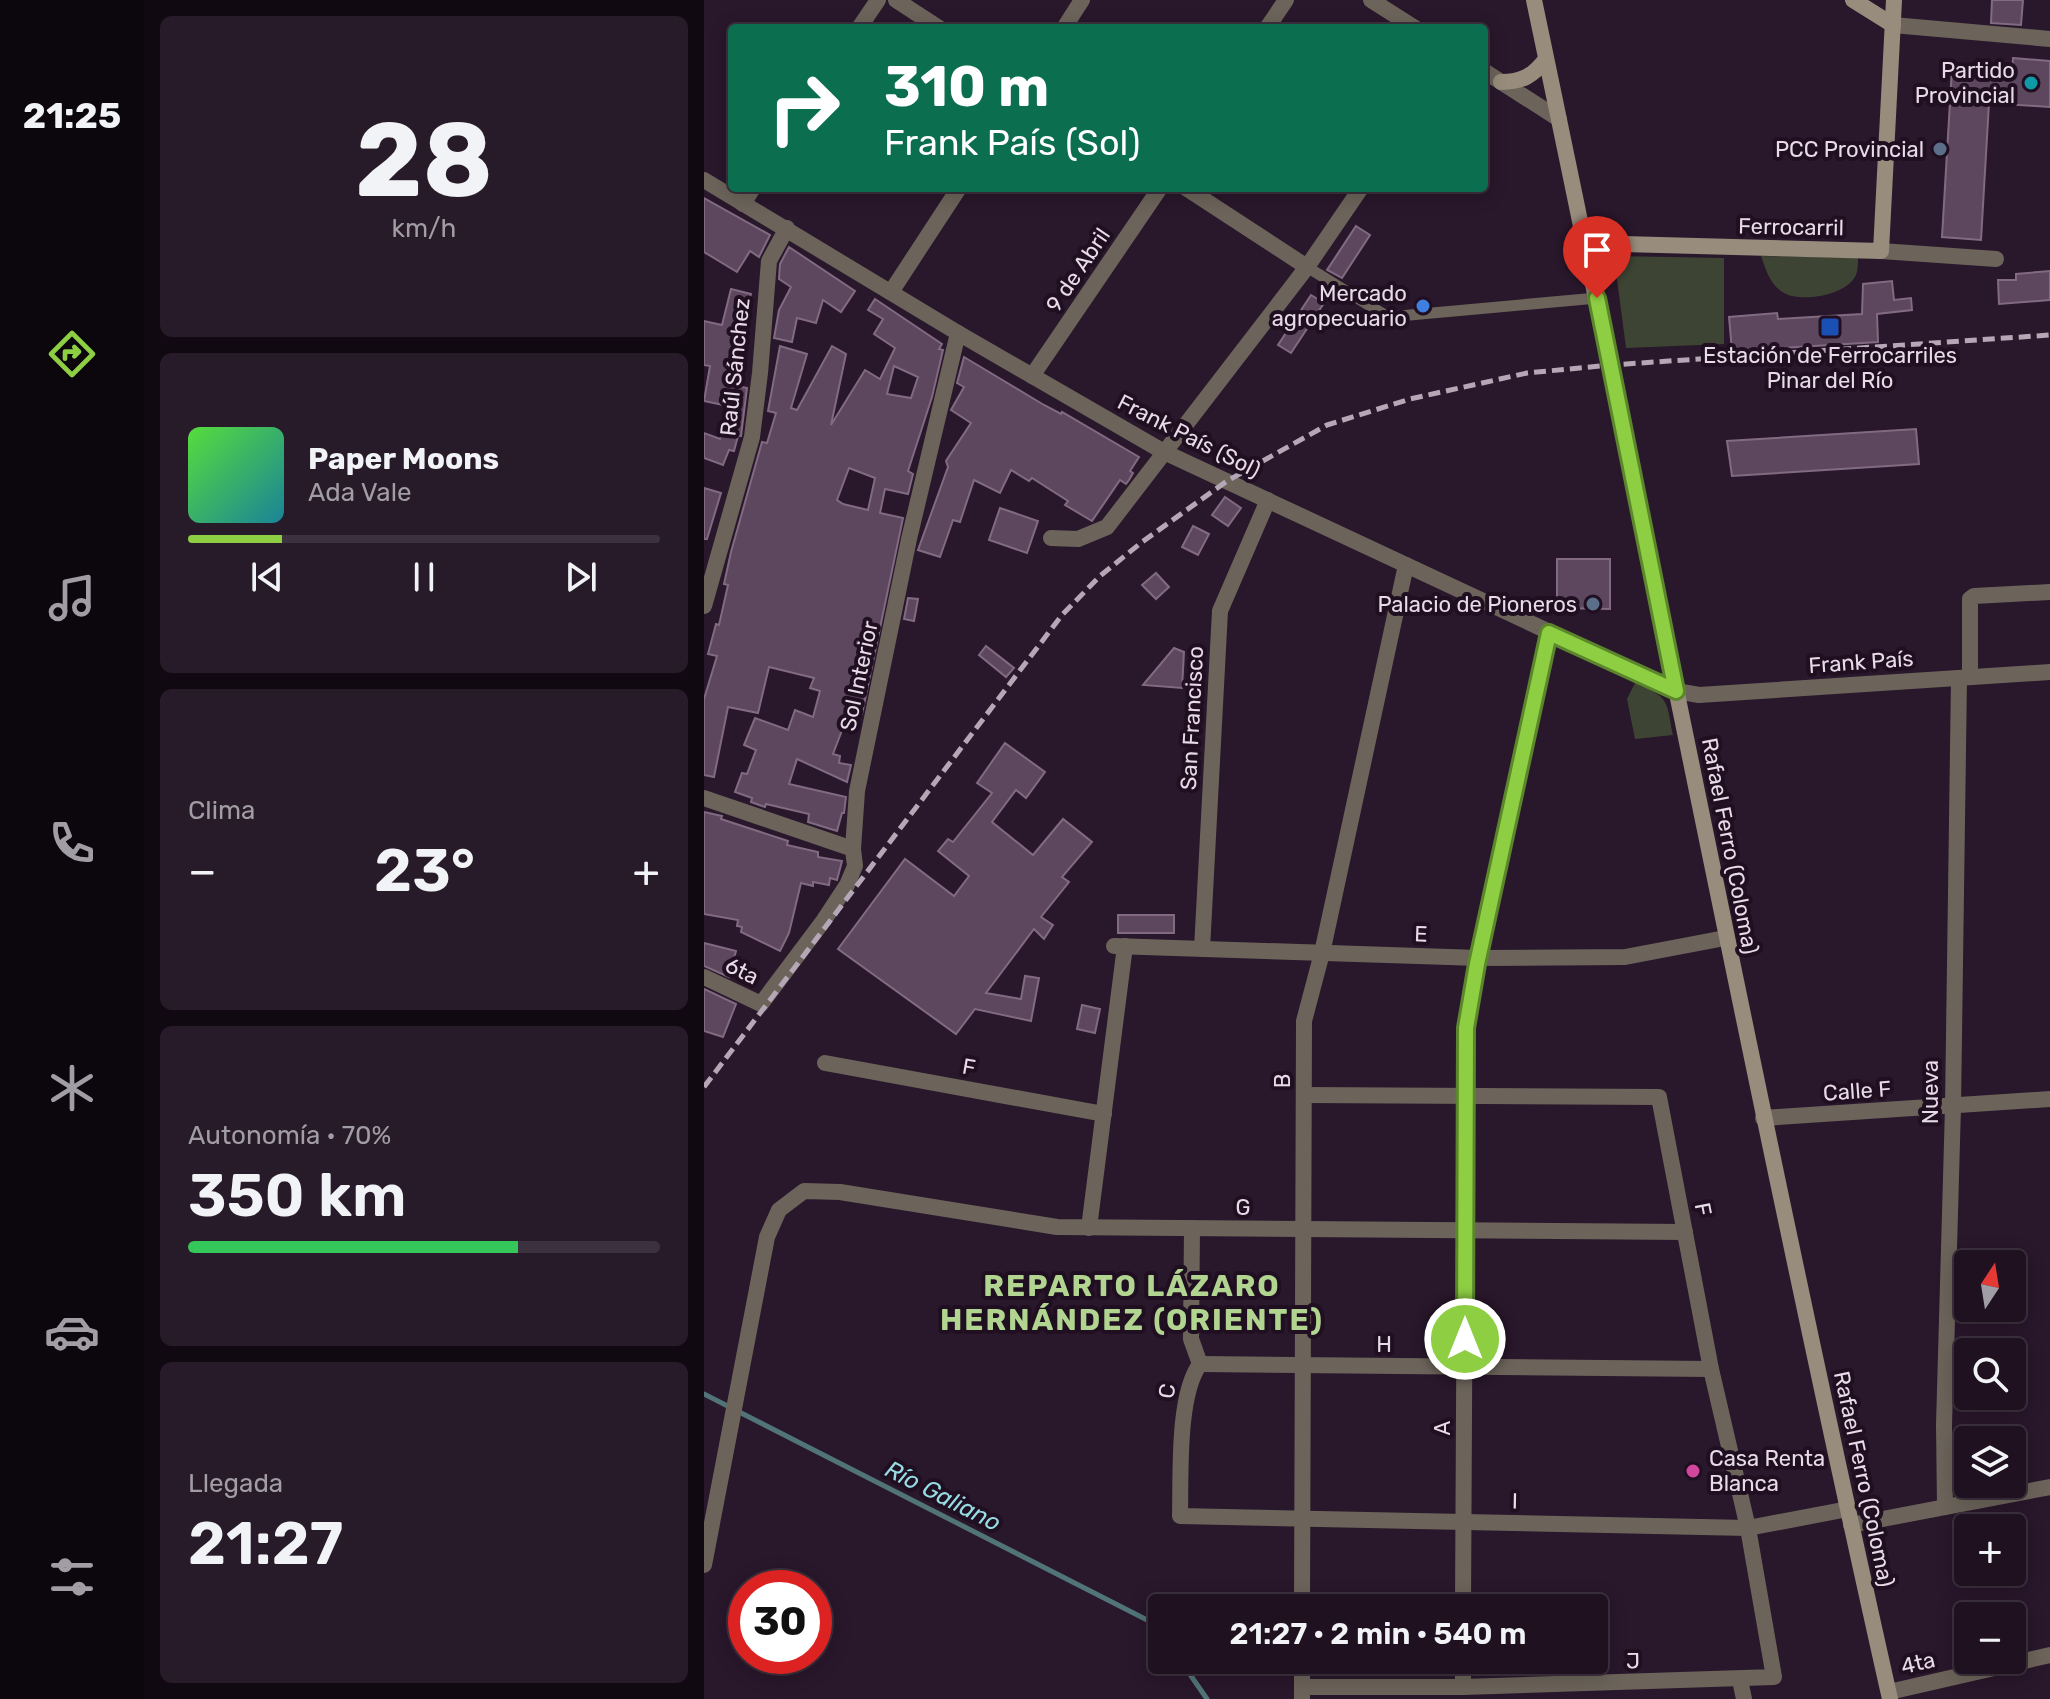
<!DOCTYPE html>
<html lang="es">
<head>
<meta charset="utf-8">
<style>
  body { margin:0; font-family:Rubik,sans-serif; background:#271a29; color:#f1f3f6; height:100vh; display:flex; flex-direction:column; font-size:30px; white-space:nowrap }
  * { box-sizing:border-box; margin:0 }
  p { font-size:26px; color:#a19da5 }
  .icon { flex:none; width:44px; height:44px; fill:none; stroke:currentColor; stroke-width:2; stroke-linecap:round; stroke-linejoin:round }
  .map { position:relative; flex:1; overflow:hidden }
  .sheet { display:flex; flex-direction:column; gap:16px; padding:16px; background:#110912; width:560px }
  .sheet>* { flex:none }
  .guide { position:absolute; left:24px; top:24px; width:760px; height:168px; border-radius:8px; box-shadow:0 4px 20px #0003,0 0 0 2px #3c313e; background:#0b6e4f; color:#fff; overflow:hidden }
  .needle { width:52px; rotate:12deg }
  .controls { position:absolute; left:1250px; top:1250px; display:grid; gap:16px }
  .controls a { display:grid; place-items:center; width:72px; height:72px; border-radius:8px; background:#1f1120; box-shadow:0 4px 20px #0003,0 0 0 2px #3c313e; font-size:40px }
  .speed { position:absolute; left:24px; top:1570px; display:flex; gap:16px; font-size:40px; font-weight:700; text-align:center }
  .speed>* { display:grid; place-content:center; width:104px; height:104px; border-radius:50%; background:#1f1120; box-shadow:0 4px 20px #0003,0 0 0 2px #3c313e; line-height:1 }
  .speed .limit { border:12px solid #d22; background:#fff; color:#111 }
  .pin { position:absolute; display:grid; place-items:center; width:68px; height:68px; color:#fff; margin:-82px -34px; border-radius:50% 50% 50% 0; rotate:-45deg; box-shadow:0 0 8px #0007 }
  .pin .icon { rotate:45deg }
  .me { position:absolute; width:88px; margin:-44px; rotate:0deg; stroke-linejoin:round; filter:drop-shadow(0 0 6px #0008) }
  .turn { display:flex; align-items:center; gap:28px; height:168px; padding:0 24px; font-size:36px }
  .turn .icon { width:104px; height:104px; stroke-width:2.5 }
  .turn b { display:block; font-size:56px; line-height:68px }
  .big { font-size:60px; font-weight:600; line-height:1.1 }
  .sheet .widget { flex:1; display:flex; flex-direction:column; justify-content:center; gap:12px; min-width:0; padding:0 28px; border-radius:12px; background:#271a29 }
  .sheet .dial { align-items:center; gap:0 }
  .dial b { font-size:104px; line-height:1 }
  .song { display:flex; align-items:center; gap:24px }
  .cover { width:96px; height:96px; border-radius:12px; background:linear-gradient(135deg,hsl(110 70% 55%),hsl(190 70% 35%)) }
  .played { height:8px; border-radius:4px; background:linear-gradient(90deg,#8ece43 20%,#3c313e 20%) }
  .keys { display:flex; justify-content:space-around; direction:ltr }
  .heat { display:flex; justify-content:space-between; align-items:center; font-size:44px; direction:ltr }
  .charge { height:12px; border-radius:6px; background:linear-gradient(90deg,#34c759 70%,#3c313e 0) }
  .trip { position:absolute; left:444px; top:1594px; width:460px; height:80px; border-radius:8px; background:#1f1120; box-shadow:0 4px 20px #0003,0 0 0 2px #3c313e; font-weight:600; line-height:80px; text-align:center }
  main { display:flex; flex:1; min-height:0 }
  .tab-bar { display:flex; flex-direction:column; width:144px; justify-content:space-around; align-items:center; background:#0c070d; color:#a19da5 }
  .tab-bar .icon { width:56px; height:56px }
  .tab-bar .current { color:#8ece43 }
  .tab-bar b { font-size:36px; color:#f1f3f6 }
  .map>svg:first-child { display:block }
</style>
</head>
<body>
<main>
<nav class="tab-bar">
<b>21:25</b>
<svg class="icon current" aria-label="directions" viewBox="0 0 24 24"><path d="M12 3l9 9-9 9-9-9zM9 14v-3h6M13 9l2 2-2 2"/></svg>
<svg class="icon" aria-label="music" viewBox="0 0 24 24"><path d="M9 18V5l10-2v13"/><circle cx="6" cy="18" r="3"/><circle cx="16" cy="16" r="3"/></svg>
<svg class="icon" aria-label="phone" viewBox="0 0 24 24"><path d="M5 4h4l2 5-3 2q2 4 5 5l2-3 5 2v4C11 20 4 13 5 4z"/></svg>
<svg class="icon" aria-label="climate" viewBox="0 0 24 24"><path d="M12 3v18M4 7l16 10M4 17L20 7"/></svg>
<svg class="icon" aria-label="car" viewBox="0 0 24 24"><path d="M5 17H2v-5l4-1 3-4h7l3 4 3 1v5h-3M9 17h6M6 11h13"/><circle cx="7" cy="17" r="2"/><circle cx="17" cy="17" r="2"/></svg>
<svg class="icon" aria-label="filters" viewBox="0 0 24 24"><path d="M4 7h16M4 17h16"/><circle cx="9" cy="7" r="2"/><circle cx="15" cy="17" r="2"/></svg>
</nav>
<section class="sheet">
<div class="widget dial"><b>28</b><p>km/h</p></div>
<div class="widget">
<div class="song"><i class="cover"></i><div><b>Paper Moons</b><p>Ada Vale</p></div></div>
<div class="played"></div>
<div class="keys"><svg class="icon" aria-label="previous" viewBox="0 0 24 24"><path d="M18 5L8 12l10 7zM5 5v14"/></svg><svg class="icon" aria-label="pause" viewBox="0 0 24 24"><path d="M8 5v14M16 5v14"/></svg><svg class="icon" aria-label="next" viewBox="0 0 24 24"><path d="M6 5l10 7-10 7zM19 5v14"/></svg></div>
</div>
<div class="widget"><p>Clima</p>
<div class="heat"><a>−</a><b class="big">23°</b><a>+</a></div>
</div>
<div class="widget"><p>Autonomía · 70%</p><b class="big">350 km</b><div class="charge"></div></div>
<div class="widget"><p>Llegada</p><b class="big">21:27</b></div>
</section>
<div class="map">
<svg width="1346" height="1699" viewBox="0 0 1346 1699">
  <rect width="100%" height="100%" fill="#29172b"/>
  <g fill="#3e4433">
    <polygon points="910,256 1020,258 1020,344 922,348"/>
    <path d="M1057 256 1154 258C1154 263 1154 272 1151 277 1141 295 1098 303 1080 293 1066 285 1062 270 1057 256Z"/>
    <path d="M931 683C966 698 962 699 969 735L931 739 923 699Z"/>
  </g>
  <g fill="none" stroke-linecap="round" stroke-linejoin="round">
    <g stroke="#507478" stroke-width="5">
      <polyline points="0,1394 451,1624 458,1634"/>
      <polyline points="476,1660 503,1699"/>
    </g>
  </g>
  <g fill="#5c475e" stroke="#816a82" stroke-width="2" fill-rule="evenodd">
    <polygon points="1288,0 1319,0 1317,25 1287,23"/>
    <polygon points="1309,58 1346,61 1346,107 1285,103 1277,240 1238,237 1248,68 1308,72"/>
    <polygon points="0,198 66,235 55,257 46,251 33,272 0,252"/>
    <polygon points="652,226 666,235 638,278 623,270"/>
    <polygon points="85,247 151,291 137,312 119,300 112,323 93,318 88,342 70,338 75,310 87,287 75,279 76,264"/>
    <polygon points="1346,271 1346,300 1295,304 1294,280 1312,280 1312,274"/>
    <polygon points="1188,281 1190,300 1207,298 1208,310 1173,314 1174,342 1028,351 1025,317 1073,313 1074,319 1158,314 1159,284"/>
    <polygon points="27,289 47,294 41,315 36,313 20,383 43,388 37,436 34,436 30,451 25,450 19,465 0,458 0,433 16,439 24,406 0,401 6,366 0,365 0,321 18,325"/>
    <polygon points="607,295 620,303 587,353 574,345"/>
    <path d="M171 299 238 344 235 349 239 350 228 397 204 471 209 474 204 494 181 489 176 513 199 518 158 714 145 712 129 754 136 756 135 763 147 765 143 782 93 759 85 784 142 797 140 813H138L133 831 104 822 105 814 62 804 61 807 47 802 48 798 31 792 38 773 43 774 52 750 40 745 51 718 84 730 91 710 109 717 116 691 106 688 110 678 65 667 54 713 24 707 10 777 0 775V699L13 656 4 654 12 624 15 625 24 585 20 584 27 552 58 442 63 443 72 413 64 411 76 346 103 354 87 408 93 410 128 346 142 354 127 425 161 370 176 379 191 348 170 334 179 319 164 310ZM190 366 214 377 207 398 183 394ZM145 468 171 478 164 510 139 504 133 500Z"/>
    <polygon points="260,357 340,405 357,414 358,412 435,457 426,471 429,473 425,480 422,484 416,480 388,521 361,505 364,501 328,478 325,481 307,470 296,493 270,480 256,522 249,520 236,557 214,550 244,467 242,461 267,423 247,410 260,387 253,383"/>
    <polygon points="1212,429 1215,464 1028,476 1023,441"/>
    <polygon points="0,488 17,493 3,539 0,539"/>
    <polygon points="521,497 537,508 524,526 508,515"/>
    <polygon points="296,508 334,521 323,553 285,540"/>
    <polygon points="489,526 505,534 494,555 478,547"/>
    <polygon points="853,559 906,559 906,609 853,608"/>
    <polygon points="452,573 465,587 452,599 438,585"/>
    <polygon points="204,598 214,599 210,621 200,619"/>
    <polygon points="282,646 310,668 302,677 275,655"/>
    <polygon points="470,648 480,652 478,688 439,685"/>
    <polygon points="301,743 341,772 322,798 312,790 288,822 329,855 359,819 388,842 358,877 365,882 337,917 349,925 340,939 330,929 282,993 317,999 321,976 335,978 327,1021 271,1009 252,1034 134,949 201,859 250,896 265,876 234,851 244,839 249,842 288,793 273,783"/>
    <polygon points="0,812 18,816 17,819 84,841 83,845 114,852 114,857 138,861 133,880 126,878 125,885 109,882 109,886 97,883 85,933 76,951 37,932 38,927 33,926 34,920 0,914"/>
    <rect x="414" y="915" width="56" height="18"/>
    <polygon points="0,943 32,951 25,977 0,966"/>
    <polygon points="0,989 32,1004 19,1037 0,1031"/>
    <polygon points="378,1005 396,1009 391,1033 373,1029"/>
  </g>
  <g fill="none" stroke-linecap="round" stroke-linejoin="round">
    <polyline stroke="#6c645a" stroke-width="11" points="603,267 684,317 893,298"/>
    <g stroke="#6c645a" stroke-width="16">
      <polyline points="192,0 235,28"/>
      <polyline points="155,28 174,0"/>
      <polyline points="360,28 378,0"/>
      <polyline points="563,28 582,0"/>
      <polyline points="482,188 603,267"/>
      <polyline points="39,204 49,188"/>
      <polyline points="1177,251 1292,259"/>
      <polyline points="187,292 255,188"/>
      <polyline points="328,376 456,188"/>
      <polyline points="347,538 374,539 403,527 603,267 657,188"/>
      <polyline points="0,606 48,437 56,373 65,261 83,228"/>
      <polyline points="1266,677 1266,599 1270,596 1346,592"/>
      <polyline points="972,691 995,695 1346,672"/>
      <polyline points="0,798 149,849"/>
      <polyline points="410,946 775,958 921,957 1021,938"/>
      <polyline points="498,949 516,611 564,500"/>
      <polyline points="0,977 57,1004 120,920 143,885 151,866 149,849 153,791 205,539 254,333"/>
      <polyline points="121,1063 400,1114"/>
      <polyline points="1059,1118 1346,1099"/>
      <polyline points="385,1228 421,946"/>
      <polyline points="488,1228 487,1339 496,1364"/>
      <path d="M496 1364C473 1395 477 1476 476 1516L1044 1528 1144 1509"/>
      <polyline points="496,1364 1007,1369"/>
      <polyline points="1241,1507 1240,1425 1249,1107 1255,678"/>
      <polyline points="1147,1525 1346,1487"/>
      <polyline points="0,1565 63,1237 75,1210 100,1191 136,1192 353,1227 981,1232"/>
      <polyline points="598,1608 600,1021 618,953 702,565"/>
      <polyline points="759,1608 762,1028 773,964 845,633"/>
      <polyline points="598,1660 598,1699"/>
      <polyline points="1036,1680 1040,1699"/>
      <polyline points="598,1687 759,1687 1070,1677 1044,1528 1007,1369 955,1097 600,1095"/>
      <polyline points="759,1687 759,1660"/>
      <polyline points="1185,1692 1346,1655"/>
    </g>
    <g stroke="#6c645a" stroke-width="16">
      <polyline points="667,0 711,28"/>
      <polyline points="1189,25 1346,39"/>
      <polyline points="780,71 855,119"/>
      <polyline points="0,180 254,333 460,452 972,691"/>
    </g>
    <g stroke="#988c7c" stroke-width="16">
      <path d="M830 0C949 566 1059 1134 1186 1699"/>
      <polyline points="1149,0 1189,25"/>
      <path d="M797 82C818 82 829 76 842 59"/>
      <polyline points="882,243 1177,251 1190,0"/>
    </g>
    <polyline stroke="#b5a7b6" stroke-width="5" stroke-dasharray="12 6" stroke-linecap="butt" points="0,1087 358,615 396,576 438,542 523,481 623,425 706,399 823,373 907,365 1346,335"/>
  </g>
  <g fill="none" stroke-linecap="round" stroke-linejoin="round">
    <defs>
      <polyline id="route" points="761,1339 762,1028 773,964 845,633 972,691 893,298"/>
    </defs>
    <use href="#route" stroke="#5c862c" stroke-width="20"/>
    <use href="#route" stroke="#8ece43" stroke-width="14"/>
  </g>
  <circle fill="#0f9aa8" stroke="#200e21" stroke-width="3" cx="1327" cy="83" r="8"/>
  <g fill="#5c6f8a" stroke="#200e21" stroke-width="3">
    <circle cx="1236" cy="149" r="8"/>
    <circle cx="889" cy="604" r="8"/>
  </g>
  <circle fill="#3f7fe0" stroke="#200e21" stroke-width="3" cx="719" cy="306" r="8"/>
  <rect fill="#1a4fb4" stroke="#200e21" stroke-width="3" x="1116" y="317" width="20" height="20" rx="4"/>
  <circle fill="#d1479c" stroke="#200e21" stroke-width="3" cx="989" cy="1471" r="8"/>
  <g text-anchor="middle" dominant-baseline="central" stroke-width="8" stroke-linejoin="round" paint-order="stroke">
    <g font-size="22" fill="#e7dbe8" stroke="#200e21" text-anchor="end">
      <text x="1311" y="70">Partido<tspan x="1311" dy="25">Provincial</tspan></text>
      <text x="1220" y="149">PCC Provincial</text>
      <text x="703" y="293">Mercado<tspan x="703" dy="25">agropecuario</tspan></text>
      <text x="1126" y="355" text-anchor="middle">Estación de Ferrocarriles<tspan x="1126" dy="25">Pinar del Río</tspan></text>
      <text x="873" y="604">Palacio de Pioneros</text>
      <text x="1005" y="1458" text-anchor="start">Casa Renta<tspan x="1005" dy="25">Blanca</tspan></text>
    </g>
    <g font-size="22" fill="#e7dbe8" stroke="#200e21">
      <text transform="translate(1087 227) rotate(1)">Ferrocarril</text>
      <text transform="translate(374 270) rotate(-56)">9 de Abril</text>
      <text transform="translate(31 367) rotate(-84)">Raúl Sánchez</text>
      <text transform="translate(485 436) rotate(27)">Frank País (Sol)</text>
      <text transform="translate(1157 662) rotate(-4)">Frank País</text>
      <text transform="translate(155 676) rotate(-78)">Sol Interior</text>
      <text transform="translate(488 718) rotate(-87)">San Francisco</text>
      <text transform="translate(1026 846) rotate(79)">Rafael Ferro (Coloma)</text>
      <text transform="translate(717 934) rotate(2)">E</text>
      <text transform="translate(38 971) rotate(26)">6ta</text>
      <text transform="translate(265 1067) rotate(10)">F</text>
      <text transform="translate(578 1081) rotate(-90)">B</text>
      <text transform="translate(1153 1091) rotate(-4)">Calle F</text>
      <text transform="translate(1226 1092) rotate(-90)">Nueva</text>
      <text x="539" y="1207">G</text>
      <text transform="translate(999 1209) rotate(79)">F</text>
      <text x="680" y="1344">H</text>
      <text transform="translate(463 1391) rotate(-81)">C</text>
      <text transform="translate(738 1428) rotate(-90)">A</text>
      <text transform="translate(1160 1479) rotate(78)">Rafael Ferro (Coloma)</text>
      <text transform="translate(811 1501) rotate(1)">I</text>
      <text transform="translate(929 1661) rotate(-1)">J</text>
      <text transform="translate(1214 1663) rotate(-13)">4ta</text>
    </g>
    <g font-size="24" font-style="italic" fill="#96dce4" stroke="#200e21">
      <text transform="translate(239 1496) rotate(27)">Río Galiano</text>
    </g>
    <g font-size="30" font-weight="bold" letter-spacing="2" fill="#b1d590" stroke="#200e21">
      <text x="428" y="1286">REPARTO LÁZARO<tspan x="428" dy="34">HERNÁNDEZ (ORIENTE)</tspan></text>
    </g>
  </g>
</svg>
<div class="controls">
<a><svg class="needle" viewBox="-14 -14 28 28"><path d="M0-13l5 13h-10z" fill="#e53935"/><path d="M0 13l5-13h-10z" fill="#a19da5"/></svg></a>
<a><svg class="icon" aria-label="search" viewBox="0 0 24 24"><circle cx="10" cy="10" r="6"/><path d="M15 15l6 6"/></svg></a>
<a><svg class="icon" aria-label="layers" viewBox="0 0 24 24"><path d="M12 4l9 5-9 5-9-5zM3 14l9 5 9-5"/></svg></a>
<a>+</a>
<a>−</a>
</div>
<div class="speed"><div class="limit">30</div></div>
<div class="pin" style="left:893px;top:298px;background:#d93025"><svg class="icon" aria-label="arrive" viewBox="0 0 24 24"><path d="M6 21V4h12l-3 4 3 4H6"/></svg></div>
<svg class="me" style="left:761px;top:1339px" viewBox="-20 -20 40 40"><circle r="17" fill="#8ece43" stroke="#fff" stroke-width="3"/><path d="M0-11L8 9 0 5-8 9z" fill="#fff"/></svg>
<div class="trip">21:27 · 2 min · 540 m</div>
<div class="guide">
<div class="turn"><svg class="icon" aria-label="right" viewBox="0 0 24 24"><path d="M7 20v-9h11M14 6l5 5-5 5"/></svg><div><b>310 m</b>Frank País (Sol)</div></div>
</div>
</div>
</main>
</body>
</html>
